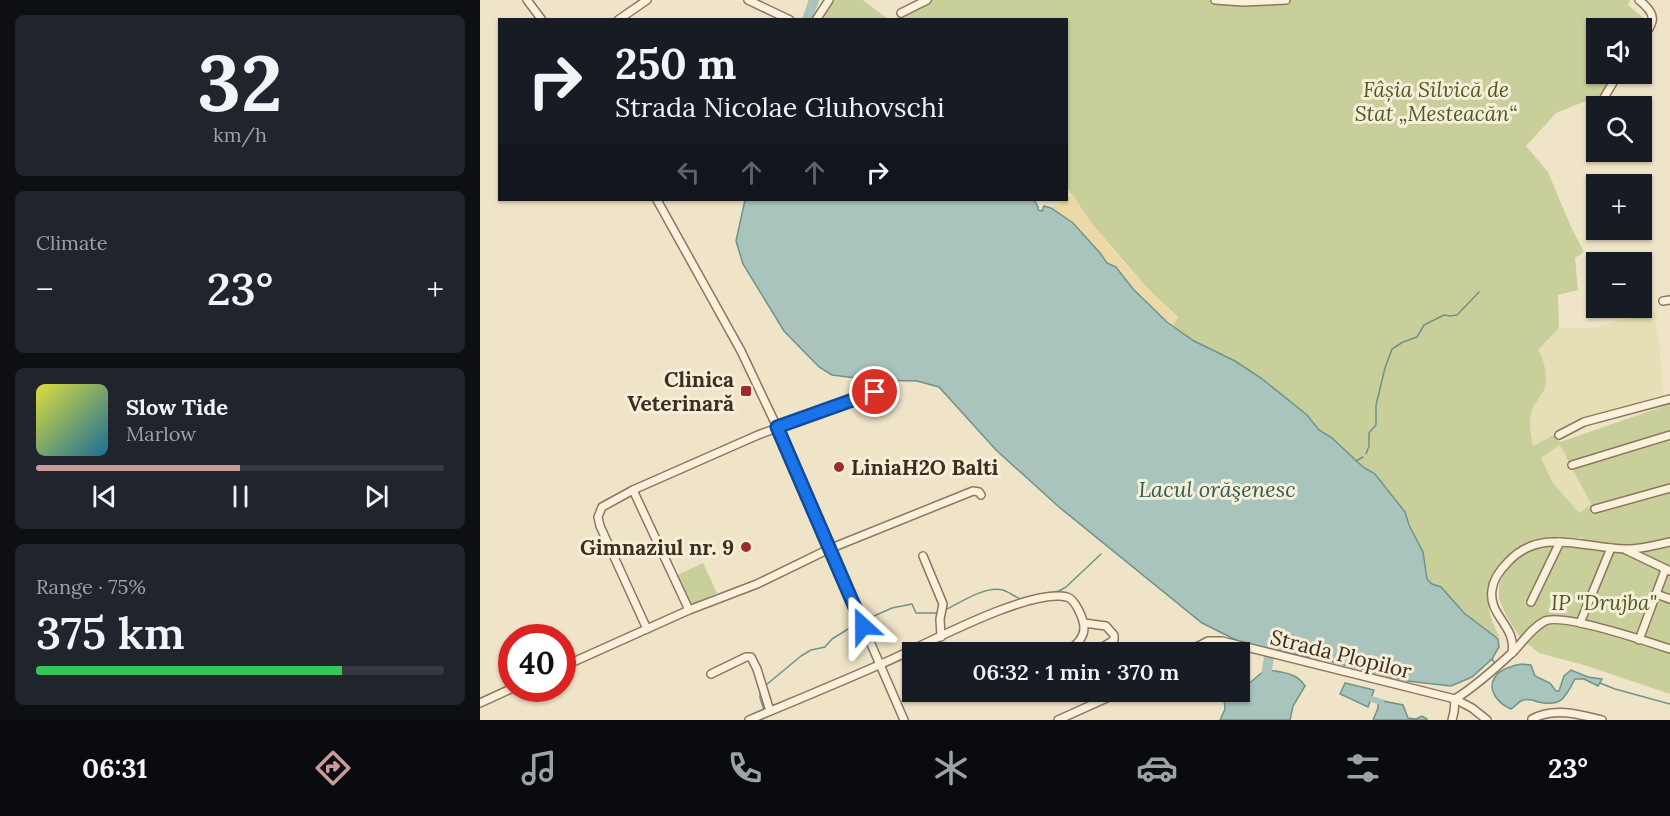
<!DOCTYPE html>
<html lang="en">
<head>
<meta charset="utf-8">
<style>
  body { margin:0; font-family:Lora,serif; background:#20242c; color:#f1f3f6; height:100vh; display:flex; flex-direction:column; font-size:22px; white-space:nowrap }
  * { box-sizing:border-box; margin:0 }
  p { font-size:20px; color:#9ea1a6 }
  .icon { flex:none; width:33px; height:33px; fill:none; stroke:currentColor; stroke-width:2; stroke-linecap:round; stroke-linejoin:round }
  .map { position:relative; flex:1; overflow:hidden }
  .sheet { display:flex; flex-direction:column; gap:15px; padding:15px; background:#0d0f14; width:480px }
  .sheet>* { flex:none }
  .hud { position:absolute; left:18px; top:18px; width:570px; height:183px; border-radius:0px; box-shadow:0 2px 4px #0004; background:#171b24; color:#f1f3f6; overflow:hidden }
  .buttons { position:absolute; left:1106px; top:18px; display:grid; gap:12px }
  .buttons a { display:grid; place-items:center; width:66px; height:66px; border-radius:0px; background:#171b24; box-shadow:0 2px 4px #0004; font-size:30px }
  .speed { position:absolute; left:18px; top:624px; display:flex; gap:12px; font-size:30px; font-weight:700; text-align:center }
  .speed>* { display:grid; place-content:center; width:78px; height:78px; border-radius:50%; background:#171b24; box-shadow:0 2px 4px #0004; line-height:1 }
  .speed .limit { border:9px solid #d22; background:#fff; color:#111 }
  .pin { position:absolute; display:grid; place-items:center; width:51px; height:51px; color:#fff; margin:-26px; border:3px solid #fff; border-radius:50%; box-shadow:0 2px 6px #0007 }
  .me { position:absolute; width:66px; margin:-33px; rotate:336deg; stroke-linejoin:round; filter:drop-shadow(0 0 4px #0008) }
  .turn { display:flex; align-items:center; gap:21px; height:126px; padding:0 18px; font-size:27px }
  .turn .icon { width:78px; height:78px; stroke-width:2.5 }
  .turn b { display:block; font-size:42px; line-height:51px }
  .lanes { display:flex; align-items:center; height:57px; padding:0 18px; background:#0003; justify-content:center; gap:30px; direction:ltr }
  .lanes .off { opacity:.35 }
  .big { font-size:45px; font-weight:600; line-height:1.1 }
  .sheet .widget { flex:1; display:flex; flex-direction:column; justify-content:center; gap:9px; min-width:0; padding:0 21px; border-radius:9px; background:#20242c }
  .sheet .dial { align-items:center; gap:0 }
  .dial b { font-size:78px; line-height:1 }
  .song { display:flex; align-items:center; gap:18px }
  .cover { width:72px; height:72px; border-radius:9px; background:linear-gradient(135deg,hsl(60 70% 55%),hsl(200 70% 35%)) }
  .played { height:6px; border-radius:3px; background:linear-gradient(90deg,#cc999b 50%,#363941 50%) }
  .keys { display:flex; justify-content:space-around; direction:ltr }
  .heat { display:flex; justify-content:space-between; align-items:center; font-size:33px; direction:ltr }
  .charge { height:9px; border-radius:4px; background:linear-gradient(90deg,#34c759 75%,#363941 0) }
  .trip { position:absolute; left:422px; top:642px; width:348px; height:60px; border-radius:0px; background:#171b24; box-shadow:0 2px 4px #0004; font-weight:600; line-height:60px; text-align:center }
  .tab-bar { display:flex; height:96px; justify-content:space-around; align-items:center; background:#090b0e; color:#9ea1a6 }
  .tab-bar .icon { width:42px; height:42px }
  .tab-bar .selected { color:#cc999b }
  .tab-bar b { font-size:27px; color:#f1f3f6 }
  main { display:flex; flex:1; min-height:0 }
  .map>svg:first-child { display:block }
</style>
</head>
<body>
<main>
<section class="sheet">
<div class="widget dial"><b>32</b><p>km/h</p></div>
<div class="widget"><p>Climate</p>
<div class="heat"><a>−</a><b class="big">23°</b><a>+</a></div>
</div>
<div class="widget">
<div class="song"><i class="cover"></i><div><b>Slow Tide</b><p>Marlow</p></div></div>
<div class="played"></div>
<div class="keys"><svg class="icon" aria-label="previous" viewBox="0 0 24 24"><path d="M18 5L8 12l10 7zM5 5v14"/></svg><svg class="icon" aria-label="pause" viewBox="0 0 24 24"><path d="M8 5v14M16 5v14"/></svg><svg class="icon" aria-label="next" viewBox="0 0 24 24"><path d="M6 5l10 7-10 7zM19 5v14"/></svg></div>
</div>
<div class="widget"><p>Range · 75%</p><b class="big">375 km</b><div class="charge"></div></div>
</section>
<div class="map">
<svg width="1190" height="720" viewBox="0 0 1190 720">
  <rect width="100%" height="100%" fill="#f0e4c8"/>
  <g fill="#e6deb5">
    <polygon points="1178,311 1175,322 1179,341 1184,398 1082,428 1076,434 1053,447 1050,422 1051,412 1058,398 1061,355 1058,350 1079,328 1112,328"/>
    <polygon points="1081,445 1111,504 1098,513 1073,483 1061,458"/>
  </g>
  <g fill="#c9cf9b" fill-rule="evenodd">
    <polygon points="352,0 383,0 408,19 340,20"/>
    <path d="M445 0H1150L1148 5 1166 20V26L1161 33V28H1116V74H1135L1114 107 1106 101 1076 113 1046 146 1068 172 1091 227 1104 252 1095 258 1098 290 1078 295 1079 328 1058 350C1065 361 1069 380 1063 392 1059 399 1053 405 1051 413 1049 424 1051 436 1053 446L1076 434 1080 442 1190 404V694L1107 666 1059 653 1040 638 1026 615 1019 599V585L1024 574 1033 563 1049 551 1061 547 1100 541 1103 537C1088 541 1072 535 1057 539 1031 545 1008 575 1008 601 1008 613 1014 626 1019 636L1016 637 984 613 961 587 952 584 947 579 943 552 929 525 925 512 908 489 889 470 883 467 852 438 839 430 831 419 781 378 755 361 714 341 693 325 698 317 668 289 606 217 587 187 586 20H412ZM1080 445 1111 504 1099 513 1073 483 1061 458Z"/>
    <polygon points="223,563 237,593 210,605 195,576"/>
  </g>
  <path fill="#ecd9a5" d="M593 195C620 239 660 283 698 318L693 325 652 291 636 267 627 263 604 234 571 208Z"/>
  <g fill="#a9c4bc" stroke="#6f938a" stroke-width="1.5">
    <polygon points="265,200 554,200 558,207 558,210 562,211 564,206 571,208 593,223 620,253 627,263 636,267 653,289 687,322 714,341 755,361 781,378 827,415 839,430 852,438 883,467 895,474 925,512 929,525 943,552 947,579 952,584 961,587 984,613 1018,639 1019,647 1012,659 992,677 971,686 927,681 841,659 784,649 756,640 722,623 579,507 516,450 459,387 437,381 393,380 352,375 339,367 304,331 263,264 256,241"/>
    <path d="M1042 664 1051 665 1055 676 1070 683 1076 691H1079L1084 676 1091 670 1108 677 1122 679 1118 686 1104 679H1095C1084 699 1082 707 1058 702 1053 700 1048 699 1043 700 1037 702 1036 707 1031 709 1019 704 1006 690 1015 677 1020 669 1034 665 1042 664Z"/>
    <path d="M786 669C799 673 816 671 825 686L813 706 810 720H740L745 709 744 699 759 692Z"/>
    <polygon points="865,683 894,690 888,707 860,694"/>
    <polygon points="898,700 923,705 928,718 936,719 942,716 947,719 945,720 893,720 898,708"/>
  </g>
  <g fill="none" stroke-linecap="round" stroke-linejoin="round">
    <g stroke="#6f938a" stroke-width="1.5">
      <polyline points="886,454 889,446 889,433 896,425 896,405 905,368 912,349 923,342 937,337 944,325 964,315 970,316 977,315 999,292"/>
      <polyline points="876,461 883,457"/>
      <polyline points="549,597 579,591 586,587 621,554"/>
      <path d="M467 609C483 601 505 586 523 590 529 592 535 597 541 599"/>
      <polyline points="385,620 412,608 432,604 436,613 457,613"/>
      <polyline points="1012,659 1014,662"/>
      <polyline points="1120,683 1135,689 1190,704"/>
      <polyline points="286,685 321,656 331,650 345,647 352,639 376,624"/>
      <polyline points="280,692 280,698 284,710"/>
    </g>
    <polyline stroke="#a9c4bc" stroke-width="6" points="892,699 901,702"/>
    <g stroke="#a9c4bc" stroke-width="10">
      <polyline points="327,20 334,0"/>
      <polyline points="785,683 790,650 788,642"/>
    </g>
    <defs>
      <g id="minor">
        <polyline points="47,0 62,20"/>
        <polyline points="268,0 310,20"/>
        <polyline points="735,0 763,2 806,0"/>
        <path d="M1159 0C1179 16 1174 22 1161 40"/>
        <polyline points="421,13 447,0"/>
        <polyline points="138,20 167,0"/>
        <polyline points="336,20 349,0"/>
        <polyline points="1121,103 1138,74"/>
        <polyline points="177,200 261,351 297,427 424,720"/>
        <polyline points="1183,301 1190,300"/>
        <polyline points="1079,435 1104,422 1190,399"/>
        <polyline points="1092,465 1190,435"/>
        <polyline points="153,490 209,610"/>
        <polyline points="1115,509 1190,488"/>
        <polyline points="1146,550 1190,571"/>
        <polyline points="443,556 463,604 460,619 461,637"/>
        <polyline points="1176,594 1190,599"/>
        <polyline points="1051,602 1080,542"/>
        <polyline points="604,623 626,626 634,635 634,640 621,648"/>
        <polyline points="1100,623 1131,548"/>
        <polyline points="167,629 120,526 118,517 122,507 153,490 278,435 395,392"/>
        <polyline points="1159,640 1185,570"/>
        <polyline points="707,652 728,641 742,641 975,699 992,708 1007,720"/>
        <path d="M1032 653C1037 626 1008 616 1012 590 1013 580 1021 569 1028 562 1060 527 1104 548 1145 549 1159 550 1176 545 1190 542"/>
        <polyline points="82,667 209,610 277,584 349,549 493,491 499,492 501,495"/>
        <polyline points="231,674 266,657 271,657 277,669 290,711"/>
        <path d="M975 699C996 686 1017 667 1035 650 1044 640 1053 627 1065 621 1082 613 1169 642 1190 649"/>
        <polyline points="0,703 33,688"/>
        <path d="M1052 719C1074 707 1099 714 1122 720"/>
        <path d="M269 720C312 702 356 684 399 665 440 648 546 588 587 597 595 599 604 619 604 628 604 639 594 647 586 652"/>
        <polyline points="578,720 640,692"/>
        <polyline points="972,720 974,712 975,699"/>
      </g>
    </defs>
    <use href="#minor" stroke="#8d765c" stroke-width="10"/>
    <use href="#minor" stroke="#faf1dc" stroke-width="7"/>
  </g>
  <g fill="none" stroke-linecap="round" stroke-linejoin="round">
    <defs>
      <polyline id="route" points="383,626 297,427 395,392"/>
    </defs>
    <use href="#route" stroke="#114b97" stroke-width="15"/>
    <use href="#route" stroke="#1a73e8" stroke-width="10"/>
  </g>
  <g fill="#9e2a2b" stroke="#f7eed8" stroke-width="2">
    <rect x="260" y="385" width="12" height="12" rx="3"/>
    <circle cx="359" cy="467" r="6"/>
    <circle cx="266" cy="547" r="6"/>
  </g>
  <g text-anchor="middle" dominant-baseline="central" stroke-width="6" stroke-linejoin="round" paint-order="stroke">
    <g font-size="21" font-style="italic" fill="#4d5a26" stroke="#f7eed8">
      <text x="956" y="89">Fâșia Silvică de<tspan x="956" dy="24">Stat „Mesteacăn“</tspan></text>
      <text x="1124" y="602">IP "Drujba"</text>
    </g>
    <g font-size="21" font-weight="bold" fill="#3d2e20" stroke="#f7eed8" text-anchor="end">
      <text x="254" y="379">Clinica<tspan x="254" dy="24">Veterinară</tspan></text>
      <text x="371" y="467" text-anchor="start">LiniaH2O Balti</text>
      <text x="254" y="547">Gimnaziul nr. 9</text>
    </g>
    <g font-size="21" fill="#3d2e20" stroke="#f7eed8">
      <text transform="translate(861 654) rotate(14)">Strada Plopilor</text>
    </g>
    <g font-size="22" font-style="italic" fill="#2f5d5a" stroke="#f7eed8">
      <text x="737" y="489">Lacul orăşenesc</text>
    </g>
  </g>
</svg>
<div class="buttons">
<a><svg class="icon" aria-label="sound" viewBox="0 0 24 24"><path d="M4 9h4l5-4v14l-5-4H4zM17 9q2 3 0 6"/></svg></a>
<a><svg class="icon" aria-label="search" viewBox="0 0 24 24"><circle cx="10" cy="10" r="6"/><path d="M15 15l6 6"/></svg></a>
<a>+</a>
<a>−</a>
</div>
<div class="speed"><div class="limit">40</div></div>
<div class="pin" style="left:395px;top:392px;background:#d93025"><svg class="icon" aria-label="arrive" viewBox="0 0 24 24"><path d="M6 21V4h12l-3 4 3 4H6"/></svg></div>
<svg class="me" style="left:383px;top:626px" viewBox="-20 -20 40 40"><path d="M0-17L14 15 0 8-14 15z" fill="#1a73e8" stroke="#fff" stroke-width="4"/></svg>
<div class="trip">06:32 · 1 min · 370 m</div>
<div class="hud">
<div class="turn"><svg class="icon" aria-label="right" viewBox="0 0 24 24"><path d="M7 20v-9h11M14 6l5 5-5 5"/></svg><div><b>250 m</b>Strada Nicolae Gluhovschi</div></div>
<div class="lanes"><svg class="icon off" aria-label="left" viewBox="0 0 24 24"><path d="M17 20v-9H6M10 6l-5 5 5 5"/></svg><svg class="icon off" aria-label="ahead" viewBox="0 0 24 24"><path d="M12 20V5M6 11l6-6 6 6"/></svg><svg class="icon off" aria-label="ahead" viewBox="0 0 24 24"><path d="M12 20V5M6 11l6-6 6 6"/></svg><svg class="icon" aria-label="right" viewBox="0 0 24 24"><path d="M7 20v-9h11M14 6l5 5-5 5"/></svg></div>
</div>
</div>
</main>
<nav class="tab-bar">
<b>06:31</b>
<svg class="icon selected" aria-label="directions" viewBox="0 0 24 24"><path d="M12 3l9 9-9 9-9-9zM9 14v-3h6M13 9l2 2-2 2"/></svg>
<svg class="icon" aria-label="music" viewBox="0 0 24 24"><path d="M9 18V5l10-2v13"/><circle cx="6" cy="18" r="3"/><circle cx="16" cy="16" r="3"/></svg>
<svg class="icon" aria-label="phone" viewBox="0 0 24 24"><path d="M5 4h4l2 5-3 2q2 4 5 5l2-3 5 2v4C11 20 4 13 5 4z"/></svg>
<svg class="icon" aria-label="climate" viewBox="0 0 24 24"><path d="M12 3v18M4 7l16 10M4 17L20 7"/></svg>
<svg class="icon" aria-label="car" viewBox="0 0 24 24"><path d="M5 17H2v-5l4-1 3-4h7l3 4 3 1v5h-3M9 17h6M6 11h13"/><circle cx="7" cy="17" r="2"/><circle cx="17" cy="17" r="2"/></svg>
<svg class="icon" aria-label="filters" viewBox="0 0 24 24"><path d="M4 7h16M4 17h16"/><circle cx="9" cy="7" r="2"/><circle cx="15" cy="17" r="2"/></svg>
<b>23°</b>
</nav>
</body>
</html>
